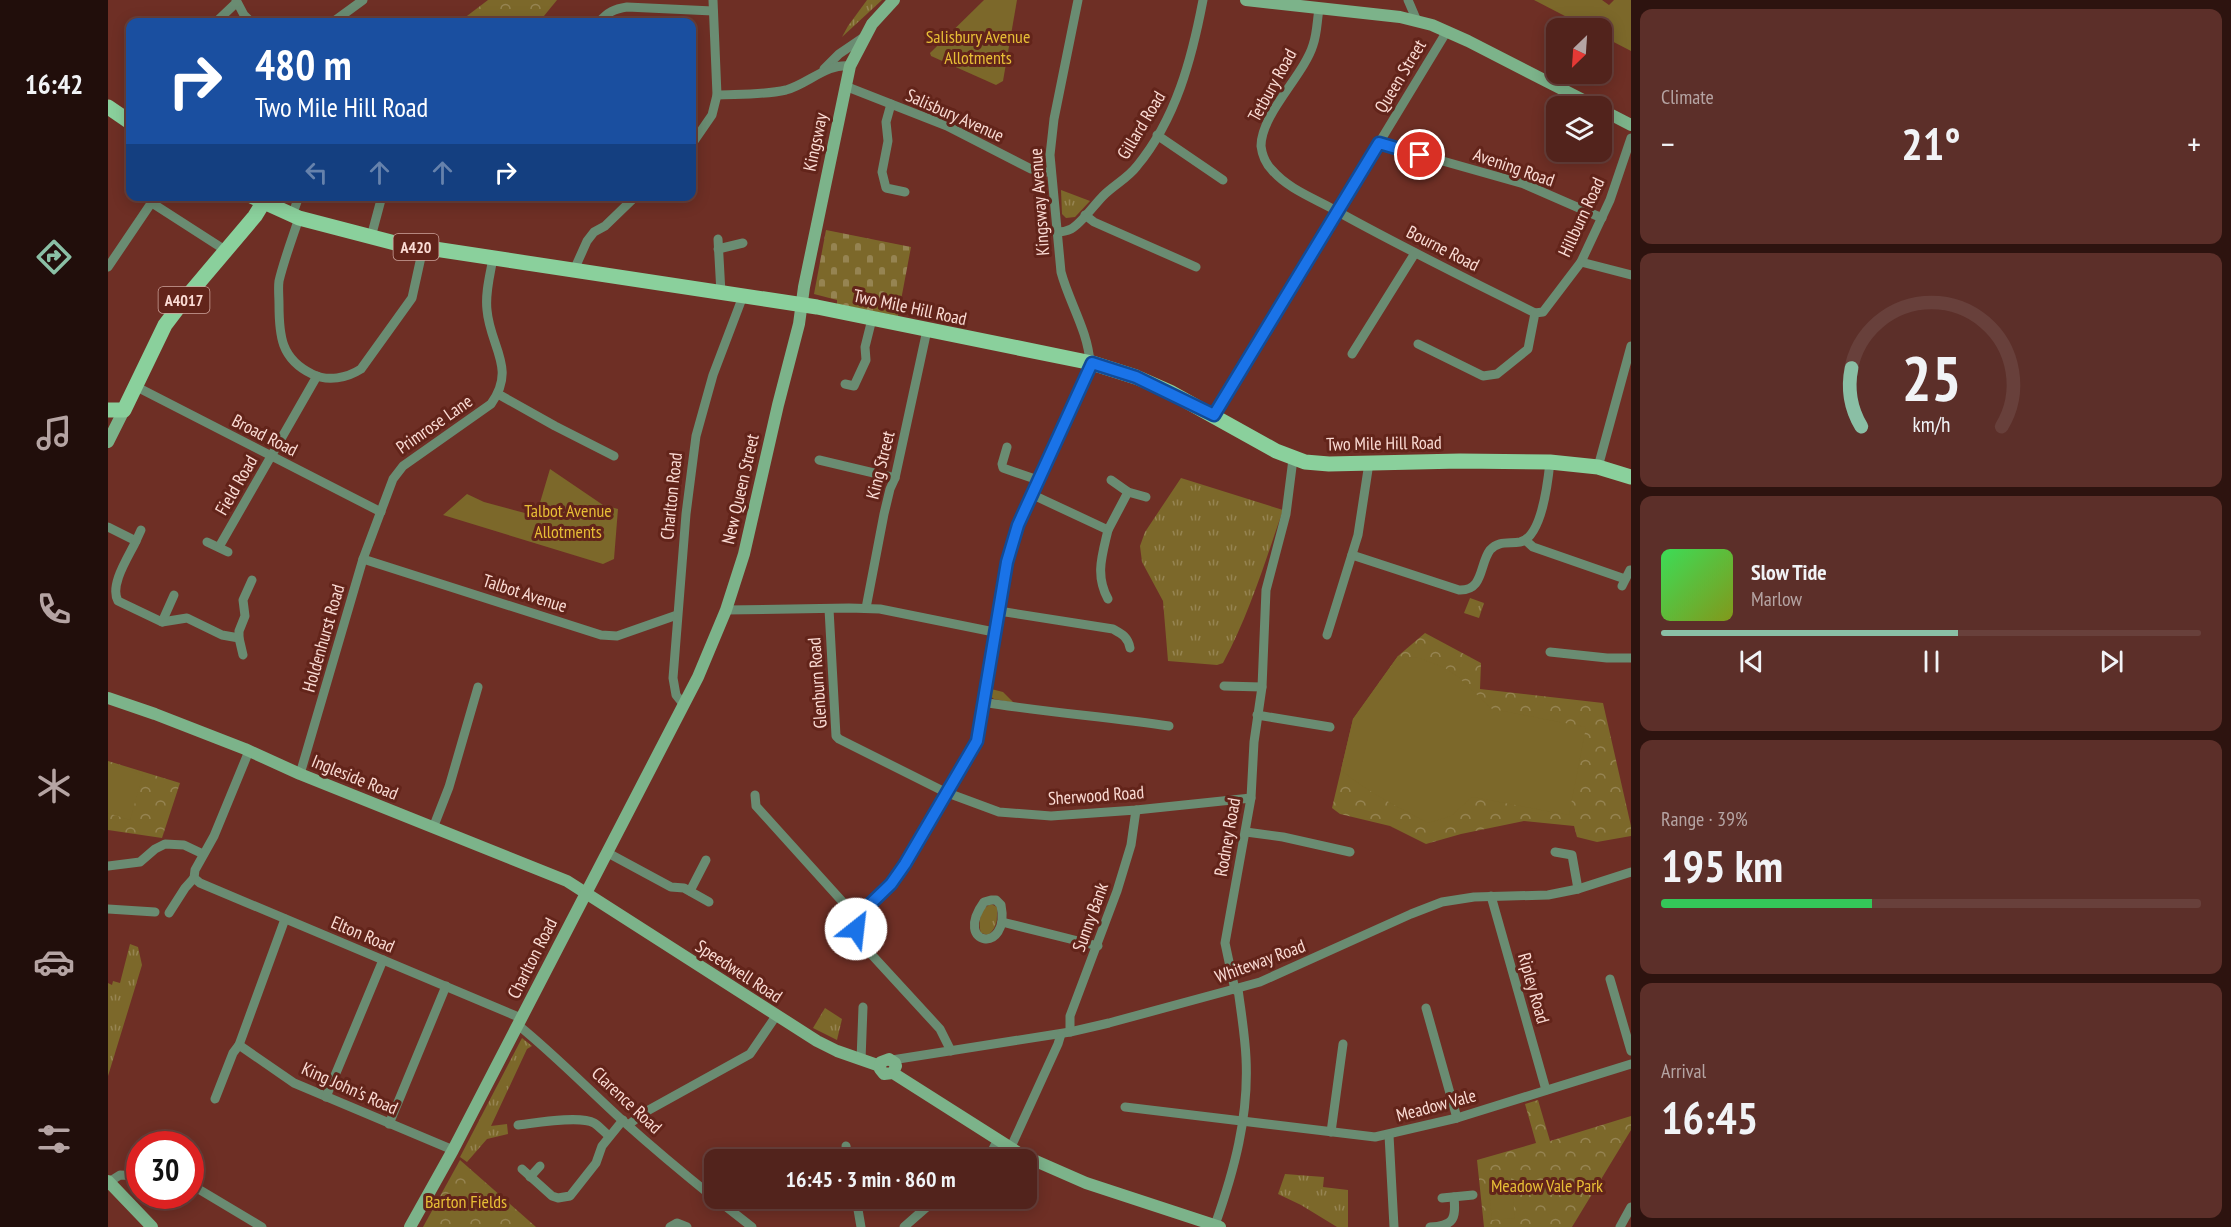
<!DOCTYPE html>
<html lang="en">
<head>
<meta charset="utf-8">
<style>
  body { margin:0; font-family:"PT Sans Narrow",sans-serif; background:#5c2f29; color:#f1f3f6; height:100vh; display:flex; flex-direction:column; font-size:22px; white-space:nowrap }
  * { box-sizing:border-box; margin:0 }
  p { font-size:20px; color:#b5a4a3 }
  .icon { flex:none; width:33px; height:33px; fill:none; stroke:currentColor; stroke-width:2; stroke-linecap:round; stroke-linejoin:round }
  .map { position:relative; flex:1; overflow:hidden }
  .details { display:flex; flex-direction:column; gap:9px; padding:9px; background:#2d130f; width:600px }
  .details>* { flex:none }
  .guide { position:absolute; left:18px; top:18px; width:570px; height:183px; border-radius:12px; box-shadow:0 3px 15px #0003,0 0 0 2px #68403b; background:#1a4fa0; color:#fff; overflow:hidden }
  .needle { width:39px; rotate:205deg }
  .controls { position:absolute; left:1438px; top:18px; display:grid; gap:12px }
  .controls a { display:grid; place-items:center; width:66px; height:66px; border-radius:12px; background:#52231c; box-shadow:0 3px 15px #0003,0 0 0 2px #68403b; font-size:30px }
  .speed { position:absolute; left:18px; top:1131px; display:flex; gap:12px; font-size:30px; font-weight:700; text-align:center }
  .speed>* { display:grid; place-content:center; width:78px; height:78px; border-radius:50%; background:#52231c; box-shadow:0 3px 15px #0003,0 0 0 2px #68403b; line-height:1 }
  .speed .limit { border:9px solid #d22; background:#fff; color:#111 }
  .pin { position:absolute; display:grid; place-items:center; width:51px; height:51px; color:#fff; margin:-26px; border:3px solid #fff; border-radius:50%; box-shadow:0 2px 6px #0007 }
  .me { position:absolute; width:66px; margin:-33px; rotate:29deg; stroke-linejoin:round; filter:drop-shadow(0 0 4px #0008) }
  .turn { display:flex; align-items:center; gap:21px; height:126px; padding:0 30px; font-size:27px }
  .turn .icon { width:78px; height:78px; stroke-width:2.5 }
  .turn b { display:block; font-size:42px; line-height:51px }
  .lanes { display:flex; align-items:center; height:57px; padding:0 30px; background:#0003; justify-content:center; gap:30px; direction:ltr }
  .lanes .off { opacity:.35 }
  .big { font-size:45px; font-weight:600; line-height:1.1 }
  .details .card { flex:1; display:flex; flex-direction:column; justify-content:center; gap:9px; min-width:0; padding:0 21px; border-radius:12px; background:#5c2f29 }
  .details .dial { align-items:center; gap:0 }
  .dial svg { height:156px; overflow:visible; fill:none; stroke:#68403b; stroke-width:7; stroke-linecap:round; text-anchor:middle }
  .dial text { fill:#f1f3f6; stroke:none }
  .song { display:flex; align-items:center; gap:18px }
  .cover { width:72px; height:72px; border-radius:9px; background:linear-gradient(135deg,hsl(130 70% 55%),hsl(70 70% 35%)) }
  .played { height:6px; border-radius:3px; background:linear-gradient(90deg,#8abfa5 55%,#68403b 55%) }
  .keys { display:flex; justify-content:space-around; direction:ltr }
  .heat { display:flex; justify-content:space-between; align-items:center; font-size:33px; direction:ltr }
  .charge { height:9px; border-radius:4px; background:linear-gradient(90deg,#34c759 39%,#68403b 0) }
  .trip { position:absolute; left:596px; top:1149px; width:333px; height:60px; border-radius:12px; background:#52231c; box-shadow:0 3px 15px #0003,0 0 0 2px #68403b; font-weight:600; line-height:60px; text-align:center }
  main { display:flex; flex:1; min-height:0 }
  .tabs { display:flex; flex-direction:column; width:108px; justify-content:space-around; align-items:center; background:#210e0b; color:#b5a4a3 }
  .tabs .icon { width:42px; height:42px }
  .tabs .active { color:#8abfa5 }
  .tabs b { font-size:27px; color:#f1f3f6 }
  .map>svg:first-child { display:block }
</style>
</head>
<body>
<main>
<nav class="tabs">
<b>16:42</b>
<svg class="icon active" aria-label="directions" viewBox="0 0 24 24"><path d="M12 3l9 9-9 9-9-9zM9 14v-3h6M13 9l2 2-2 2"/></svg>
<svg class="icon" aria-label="music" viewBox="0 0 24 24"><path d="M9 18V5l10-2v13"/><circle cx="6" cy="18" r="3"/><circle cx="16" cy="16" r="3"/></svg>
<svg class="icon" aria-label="phone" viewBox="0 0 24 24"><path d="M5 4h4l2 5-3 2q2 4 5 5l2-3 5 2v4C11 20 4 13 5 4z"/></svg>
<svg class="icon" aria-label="climate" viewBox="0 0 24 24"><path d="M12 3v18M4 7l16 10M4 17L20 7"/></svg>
<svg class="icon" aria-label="car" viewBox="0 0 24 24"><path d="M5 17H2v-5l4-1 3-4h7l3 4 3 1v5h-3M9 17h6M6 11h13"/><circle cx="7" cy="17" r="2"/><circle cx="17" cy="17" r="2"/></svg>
<svg class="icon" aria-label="filters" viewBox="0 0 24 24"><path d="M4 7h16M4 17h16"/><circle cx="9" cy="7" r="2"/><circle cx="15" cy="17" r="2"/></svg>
</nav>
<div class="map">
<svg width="1523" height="1227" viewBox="0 0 1523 1227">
  <defs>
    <pattern id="grass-tufts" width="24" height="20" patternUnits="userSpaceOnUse" patternTransform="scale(1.5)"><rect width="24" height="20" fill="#7c682a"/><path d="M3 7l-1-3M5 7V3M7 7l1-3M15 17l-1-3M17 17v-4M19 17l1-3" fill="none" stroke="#968452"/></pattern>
    <pattern id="cemetery-stones" width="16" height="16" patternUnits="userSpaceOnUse" patternTransform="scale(1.5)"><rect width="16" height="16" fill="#7c682a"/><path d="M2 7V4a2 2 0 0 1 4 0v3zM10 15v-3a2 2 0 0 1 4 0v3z" fill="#968452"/></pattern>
    <pattern id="park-crowns" width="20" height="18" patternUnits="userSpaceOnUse" patternTransform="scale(1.5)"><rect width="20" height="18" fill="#7c682a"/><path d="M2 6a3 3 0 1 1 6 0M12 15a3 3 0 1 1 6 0" fill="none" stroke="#968452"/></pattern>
  </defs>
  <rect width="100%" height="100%" fill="#6e2f25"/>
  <g fill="url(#grass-tufts)">
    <polygon points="759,0 774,0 734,37 740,26"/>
    <polygon points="953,190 982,201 967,217 958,218 954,214"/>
    <path d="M1073 478 1175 510C1157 562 1141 615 1115 663L1109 665 1060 661 1055 601 1034 562 1032 546 1037 532Z"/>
    <polygon points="1362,598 1376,603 1371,618 1356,613"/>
    <polygon points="883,689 895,692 906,703 886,699 882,696"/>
    <path d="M883 904 889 907C889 919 890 927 880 935L873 933C870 922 872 909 883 904Z"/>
    <polygon points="22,944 30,947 34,965 0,1076 0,983 4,985 5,981 12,983"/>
    <polygon points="717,1008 734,1019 729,1040 705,1028"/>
    <polygon points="414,1038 424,1046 419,1049 383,1126 399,1124 400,1134 379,1139 359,1162 352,1157"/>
    <polygon points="1177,1174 1216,1177 1215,1187 1240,1190 1240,1227 1229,1227 1193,1205 1170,1194"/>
  </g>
  <polygon fill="url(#cemetery-stones)" points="718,230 803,247 790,316 729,304 729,300 706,294"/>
  <g fill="url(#park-crowns)">
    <polygon points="380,0 449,0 431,22 351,22"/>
    <polygon points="1317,633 1373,663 1372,689 1495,703 1523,826 1523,836 1489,842 1469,837 1466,826 1416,821 1353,834 1318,844 1282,826 1232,814 1224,808 1245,719 1290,656"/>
    <polygon points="0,761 72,783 54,838 0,830"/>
    <polygon points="1430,1100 1442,1141 1523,1116 1523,1130 1464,1227 1376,1227 1369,1160 1428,1143 1417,1104"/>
    <polygon points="352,1160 428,1227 315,1227"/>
  </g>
  <g fill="#7c682a">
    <polygon points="876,0 909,0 895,81 888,85 823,56 822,53"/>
    <polygon points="1426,0 1494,0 1501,5 1506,0 1523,0 1523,51 1494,36 1494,28 1480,28"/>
    <polygon points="442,469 495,505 510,509 506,559 495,564 335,515 359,494 376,502 428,516"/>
    <path d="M1290 656 1311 658 1337 668 1349 676 1384 709 1478 727 1461 815 1364 797 1343 816 1320 823C1290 807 1259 792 1233 770L1245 719Z"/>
    <polygon points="0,763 35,774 22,820 0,813"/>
    <polygon points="1403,1178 1407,1218 1384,1220 1380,1180"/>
  </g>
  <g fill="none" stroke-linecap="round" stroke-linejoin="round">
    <g stroke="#6a8c72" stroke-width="9">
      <polyline points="128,0 136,15 143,22"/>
      <path d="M970 0 946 119 942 155 953 272C961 302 980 331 982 363"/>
      <polyline points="1300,0 1309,21"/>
      <path d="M1211 9C1209 21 1209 34 1205 45 1196 75 1153 114 1153 146 1154 154 1158 164 1164 170 1179 188 1205 198 1225 209 1291 246 1359 279 1427 313"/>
      <polyline points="108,22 128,3"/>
      <polyline points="225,22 255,0"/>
      <path d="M491 22C500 12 506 9 519 7L605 11"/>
      <polyline points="716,69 731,54 756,37"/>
      <polyline points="737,86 839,126 923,169 933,172 943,172"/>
      <path d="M609 95C632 94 656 95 678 90 700 84 719 63 742 66"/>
      <polyline points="783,104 778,122 780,141 774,172 778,188 797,192"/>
      <polyline points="1049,135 1115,180"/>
      <polyline points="1271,143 1416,184 1494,218"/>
      <polyline points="584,144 604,115 609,95 605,0"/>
      <polyline points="44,203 117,250"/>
      <polyline points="977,215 986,222 1088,267"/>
      <polyline points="184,216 191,196"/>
      <path d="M191 218C184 239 176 260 171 281 170 288 171 297 171 304 171 336 173 359 204 374 220 382 239 378 253 369L304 298 315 248"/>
      <path d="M949 232C953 232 959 231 963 229 973 224 986 205 995 196 1006 185 1020 178 1029 166 1068 119 1084 58 1095 0"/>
      <polyline points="263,237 274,196"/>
      <polyline points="610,239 613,293"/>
      <polyline points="610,249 635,243"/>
      <polyline points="1473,262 1523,275"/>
      <polyline points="0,267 48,196"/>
      <polyline points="466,270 479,241 486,232 497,226 528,196"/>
      <polyline points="1310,344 1375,376 1389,374 1420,349 1427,313 1435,312 1473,262 1502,200 1523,138"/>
      <polyline points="1244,354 1307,253"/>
      <polyline points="737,384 746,386 758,360 757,347 764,319"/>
      <polyline points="27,386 273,512"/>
      <polyline points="390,394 447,426 506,456"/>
      <polyline points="1106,415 1339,31"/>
      <polyline points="899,447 894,464 895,468 930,480"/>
      <polyline points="711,460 787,478"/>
      <polyline points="1490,467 1523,346"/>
      <polyline points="1003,480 1020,492 1038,497"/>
      <path d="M923 494 1000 530C994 556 987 575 1000 599"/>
      <path d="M0 527 28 541C21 556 1 585 10 601L54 622 79 618 114 635 131 638"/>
      <polyline points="1000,530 1020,492"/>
      <polyline points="1417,540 1425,547 1517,579"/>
      <polyline points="28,541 33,530"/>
      <polyline points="99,542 120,552"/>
      <polyline points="111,547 209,376"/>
      <path d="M1244 555 1351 590C1376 591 1371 565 1382 550 1391 540 1401 544 1412 542 1434 537 1440 481 1442 462"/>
      <polyline points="255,559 493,635 509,636 569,615"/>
      <polyline points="1514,586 1522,570"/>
      <polyline points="758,608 776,514 782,489 787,478 819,330"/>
      <polyline points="721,609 728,736 731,739 837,792 891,812 943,816 1028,810 1143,798"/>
      <polyline points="618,610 741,608 772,609 886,632"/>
      <path d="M891 611 1005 629C1014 634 1020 637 1022 648"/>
      <polyline points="54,622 66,595"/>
      <polyline points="1219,635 1250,535 1261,463"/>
      <polyline points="1442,652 1499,658 1523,658"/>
      <polyline points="135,655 131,638 131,631 137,616 135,600 144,580"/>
      <polyline points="1116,686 1154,687"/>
      <path d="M874 702C936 712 999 717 1061 726"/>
      <polyline points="576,705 568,695 565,678 578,514 588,436 605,375 635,296"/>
      <polyline points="1149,715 1222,727"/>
      <path d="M192 774 255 559 285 479 295 466 383 404C409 368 382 347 379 310 377 293 382 275 385 258"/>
      <polyline points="647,795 648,806 751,920"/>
      <polyline points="325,828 341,787 370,687"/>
      <polyline points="1138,832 1175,837 1242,852"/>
      <polyline points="1447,852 1464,855 1470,889"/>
      <polyline points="500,853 563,887 576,888 601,902"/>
      <polyline points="0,866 32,862 47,849 57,844 76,845 95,854"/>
      <polyline points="86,878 92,883 413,1018"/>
      <polyline points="86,878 87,870 106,836 141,751"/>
      <polyline points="582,891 598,860"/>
      <polyline points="1383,896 1438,1090"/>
      <path d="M883 900H888L893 905C903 955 844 946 876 902Z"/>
      <polyline points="0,909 47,912"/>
      <polyline points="61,913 77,888 86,878"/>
      <polyline points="894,922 990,946"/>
      <polyline points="1502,979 1523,1051"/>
      <polyline points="1127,990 1117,943 1143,798 1146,742 1154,687 1158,590 1178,514 1185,459"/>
      <polyline points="1318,1008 1349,1118"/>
      <path d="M410 1025C447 1055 480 1089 515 1121 544 1147 575 1173 606 1198"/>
      <polyline points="962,1032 962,1016 1009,891 1023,845 1028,810"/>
      <polyline points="131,1045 186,1083 345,1150"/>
      <polyline points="843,1051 832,1029 752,942 748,929 754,912 783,883 797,864 869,741 899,562 910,525 984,363"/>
      <polyline points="753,1060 755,1007"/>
      <polyline points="784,1060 962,1032 1001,1023 1152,982 1303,914 1334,902 1366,897 1440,895 1470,889 1523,872"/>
      <polyline points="218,1097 275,960"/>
      <polyline points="107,1099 125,1053 131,1045 177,919"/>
      <polyline points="1017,1107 1267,1137 1349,1118 1523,1064"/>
      <polyline points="281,1124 338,986"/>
      <path d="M410 1125C427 1123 472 1115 486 1123 491 1126 496 1132 501 1136"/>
      <polyline points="520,1125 539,1111 642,1054 668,1016"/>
      <polyline points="1223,1132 1235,1044"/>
      <polyline points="1281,1135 1286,1227"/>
      <polyline points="738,1146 740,1160"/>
      <polyline points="902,1149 950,1044 953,1034"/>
      <polyline points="875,1160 883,1153 887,1145"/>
      <polyline points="414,1169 444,1196 450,1198 462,1196 488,1163 494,1146 515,1120"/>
      <polyline points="422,1177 432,1166"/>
      <polyline points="1,1182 12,1175 32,1176"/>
      <polyline points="82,1184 154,1227"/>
      <polyline points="607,1198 644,1227"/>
      <polyline points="748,1198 753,1227"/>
      <polyline points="1334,1198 1365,1195"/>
      <path d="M1107 1225C1126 1171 1141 1117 1138 1058 1137 1035 1133 1012 1130 989"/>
      <polyline points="562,1227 569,1223 579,1227"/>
      <polyline points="796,1227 829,1198"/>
      <path d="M1322 1227C1346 1226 1348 1219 1346 1197"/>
      <polyline points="1512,1227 1523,1207"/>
    </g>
    <g stroke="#7cb38a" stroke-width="12">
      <polyline points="1138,0 1292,17 1324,25 1360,41 1487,106"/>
      <polyline points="1494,110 1523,125"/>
      <polyline points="0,442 16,410"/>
      <polyline points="0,698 47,714 137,749 192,774 459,881 709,1041 729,1051 772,1066"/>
      <polyline points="785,1073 788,1066 787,1063 781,1059 773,1062 772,1069 776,1074 785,1073 914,1155 978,1183 1112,1227"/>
      <polyline points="0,1181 44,1227"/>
      <polyline points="302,1227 345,1150 590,677 618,610 636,554 670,405 691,324 696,287 742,66 764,24 786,0"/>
    </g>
    <g stroke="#8ad09c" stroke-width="15">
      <polyline points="0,107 22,122"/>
      <polyline points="143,196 191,218 287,243 709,307 984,363 1028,377 1062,392 1168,451 1197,462 1221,464 1352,461 1442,462 1490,467 1523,477"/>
      <polyline points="0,410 16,410 57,325 76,300 147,216 155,203"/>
    </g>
  </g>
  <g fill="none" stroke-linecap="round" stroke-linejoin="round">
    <defs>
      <polyline id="route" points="748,929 754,912 783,884 797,864 869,741 899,562 910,525 984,363 1028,377 1106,415 1271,143 1312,155"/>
    </defs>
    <use href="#route" stroke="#114b97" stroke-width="15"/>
    <use href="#route" stroke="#1a73e8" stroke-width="10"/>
  </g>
  <g text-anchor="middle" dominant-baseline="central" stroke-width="6" stroke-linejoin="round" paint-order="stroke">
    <g fill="#62241a" stroke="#cda49c" stroke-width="1.5">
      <rect x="285.5" y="234" width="45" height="26" rx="4.5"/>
      <rect x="50.5" y="287" width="51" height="26" rx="4.5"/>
    </g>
    <g font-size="16" font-weight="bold" fill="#fbdbd4">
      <text x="308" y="247">A420</text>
      <text x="76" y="300">A4017</text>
    </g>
    <g font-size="18" fill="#e7be36" stroke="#62241a">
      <text x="870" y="36">Salisbury Avenue<tspan x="870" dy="21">Allotments</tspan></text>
      <text x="460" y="510">Talbot Avenue<tspan x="460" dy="21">Allotments</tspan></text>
      <text x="1439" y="1185">Meadow Vale Park</text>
      <text x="358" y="1201">Barton Fields</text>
    </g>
    <g font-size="18" fill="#fbdbd4" stroke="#62241a">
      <text transform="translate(1292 76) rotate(-59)">Queen Street</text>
      <text transform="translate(1164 85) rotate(-61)">Tetbury Road</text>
      <text transform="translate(847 115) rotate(24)">Salisbury Avenue</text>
      <text transform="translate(1033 125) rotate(-59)">Gillard Road</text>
      <text transform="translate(707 142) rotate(-78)">Kingsway</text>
      <text transform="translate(1406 167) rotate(19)">Avening Road</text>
      <text transform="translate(931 202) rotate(-94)">Kingsway Avenue</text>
      <text transform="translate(1473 217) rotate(-65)">Hillburn Road</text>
      <text transform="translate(1335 248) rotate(27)">Bourne Road</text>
      <text transform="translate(802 307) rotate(12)">Two Mile Hill Road</text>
      <text transform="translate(326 424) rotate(-35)">Primrose Lane</text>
      <text transform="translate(157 435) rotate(27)">Broad Road</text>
      <text transform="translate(1276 443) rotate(-1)">Two Mile Hill Road</text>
      <text transform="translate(772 465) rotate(-76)">King Street</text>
      <text transform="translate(128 485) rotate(-60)">Field Road</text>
      <text transform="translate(632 489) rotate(-77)">New Queen Street</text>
      <text transform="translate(563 496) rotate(-84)">Charlton Road</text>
      <text transform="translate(417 593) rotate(18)">Talbot Avenue</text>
      <text transform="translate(215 638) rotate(-74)">Holdenhurst Road</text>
      <text transform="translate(709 683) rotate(-94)">Glenburn Road</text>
      <text transform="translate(247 777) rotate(22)">Ingleside Road</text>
      <text transform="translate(988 795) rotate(-4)">Sherwood Road</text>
      <text transform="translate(1119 837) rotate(-80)">Rodney Road</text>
      <text transform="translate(982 917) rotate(-70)">Sunny Bank</text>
      <text transform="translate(255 934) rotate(23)">Elton Road</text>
      <text transform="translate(424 958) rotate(-63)">Charlton Road</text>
      <text transform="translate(1152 961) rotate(-20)">Whiteway Road</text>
      <text transform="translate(631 971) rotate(33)">Speedwell Road</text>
      <text transform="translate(1426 988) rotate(74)">Ripley Road</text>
      <text transform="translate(242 1088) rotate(24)">King John's Road</text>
      <text transform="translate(519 1100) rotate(43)">Clarence Road</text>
      <text transform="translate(1328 1105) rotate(-15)">Meadow Vale</text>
    </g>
  </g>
</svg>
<div class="controls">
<a><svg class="needle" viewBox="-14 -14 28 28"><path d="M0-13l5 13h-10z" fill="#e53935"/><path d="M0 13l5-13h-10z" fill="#b5a4a3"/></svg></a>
<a><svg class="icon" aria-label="layers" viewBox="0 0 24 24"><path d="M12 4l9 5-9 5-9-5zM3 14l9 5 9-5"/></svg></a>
</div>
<div class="speed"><div class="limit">30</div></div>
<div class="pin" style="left:1312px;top:155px;background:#d93025"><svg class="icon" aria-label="arrive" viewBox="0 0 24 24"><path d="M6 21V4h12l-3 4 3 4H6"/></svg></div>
<svg class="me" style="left:748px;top:929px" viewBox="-20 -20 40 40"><circle r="19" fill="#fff"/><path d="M0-13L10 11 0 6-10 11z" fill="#1a73e8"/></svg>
<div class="trip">16:45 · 3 min · 860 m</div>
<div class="guide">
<div class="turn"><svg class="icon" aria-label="right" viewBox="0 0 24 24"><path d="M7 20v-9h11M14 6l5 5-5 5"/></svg><div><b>480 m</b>Two Mile Hill Road</div></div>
<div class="lanes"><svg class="icon off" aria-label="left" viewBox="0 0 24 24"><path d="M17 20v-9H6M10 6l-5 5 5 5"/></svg><svg class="icon off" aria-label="ahead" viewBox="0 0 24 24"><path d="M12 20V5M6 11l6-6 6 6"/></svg><svg class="icon off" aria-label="ahead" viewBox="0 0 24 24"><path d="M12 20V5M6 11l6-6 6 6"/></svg><svg class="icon" aria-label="right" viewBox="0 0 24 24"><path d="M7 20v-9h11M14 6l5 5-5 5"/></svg></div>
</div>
</div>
<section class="details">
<div class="card"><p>Climate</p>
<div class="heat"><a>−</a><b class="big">21°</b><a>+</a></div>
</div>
<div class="card dial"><svg viewBox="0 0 100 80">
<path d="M14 69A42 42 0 1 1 86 69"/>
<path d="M14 69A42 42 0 0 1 9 39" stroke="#8abfa5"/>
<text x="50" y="56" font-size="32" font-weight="700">25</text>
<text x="50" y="72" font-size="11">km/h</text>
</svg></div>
<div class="card">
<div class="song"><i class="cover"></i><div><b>Slow Tide</b><p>Marlow</p></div></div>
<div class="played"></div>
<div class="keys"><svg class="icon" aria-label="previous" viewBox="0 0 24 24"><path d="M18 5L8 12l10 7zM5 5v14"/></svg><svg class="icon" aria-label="pause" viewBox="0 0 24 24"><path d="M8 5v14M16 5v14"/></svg><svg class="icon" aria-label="next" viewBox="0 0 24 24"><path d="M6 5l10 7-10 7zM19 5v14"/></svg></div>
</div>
<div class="card"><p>Range · 39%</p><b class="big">195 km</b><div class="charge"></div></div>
<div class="card"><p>Arrival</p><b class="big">16:45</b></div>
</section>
</main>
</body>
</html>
